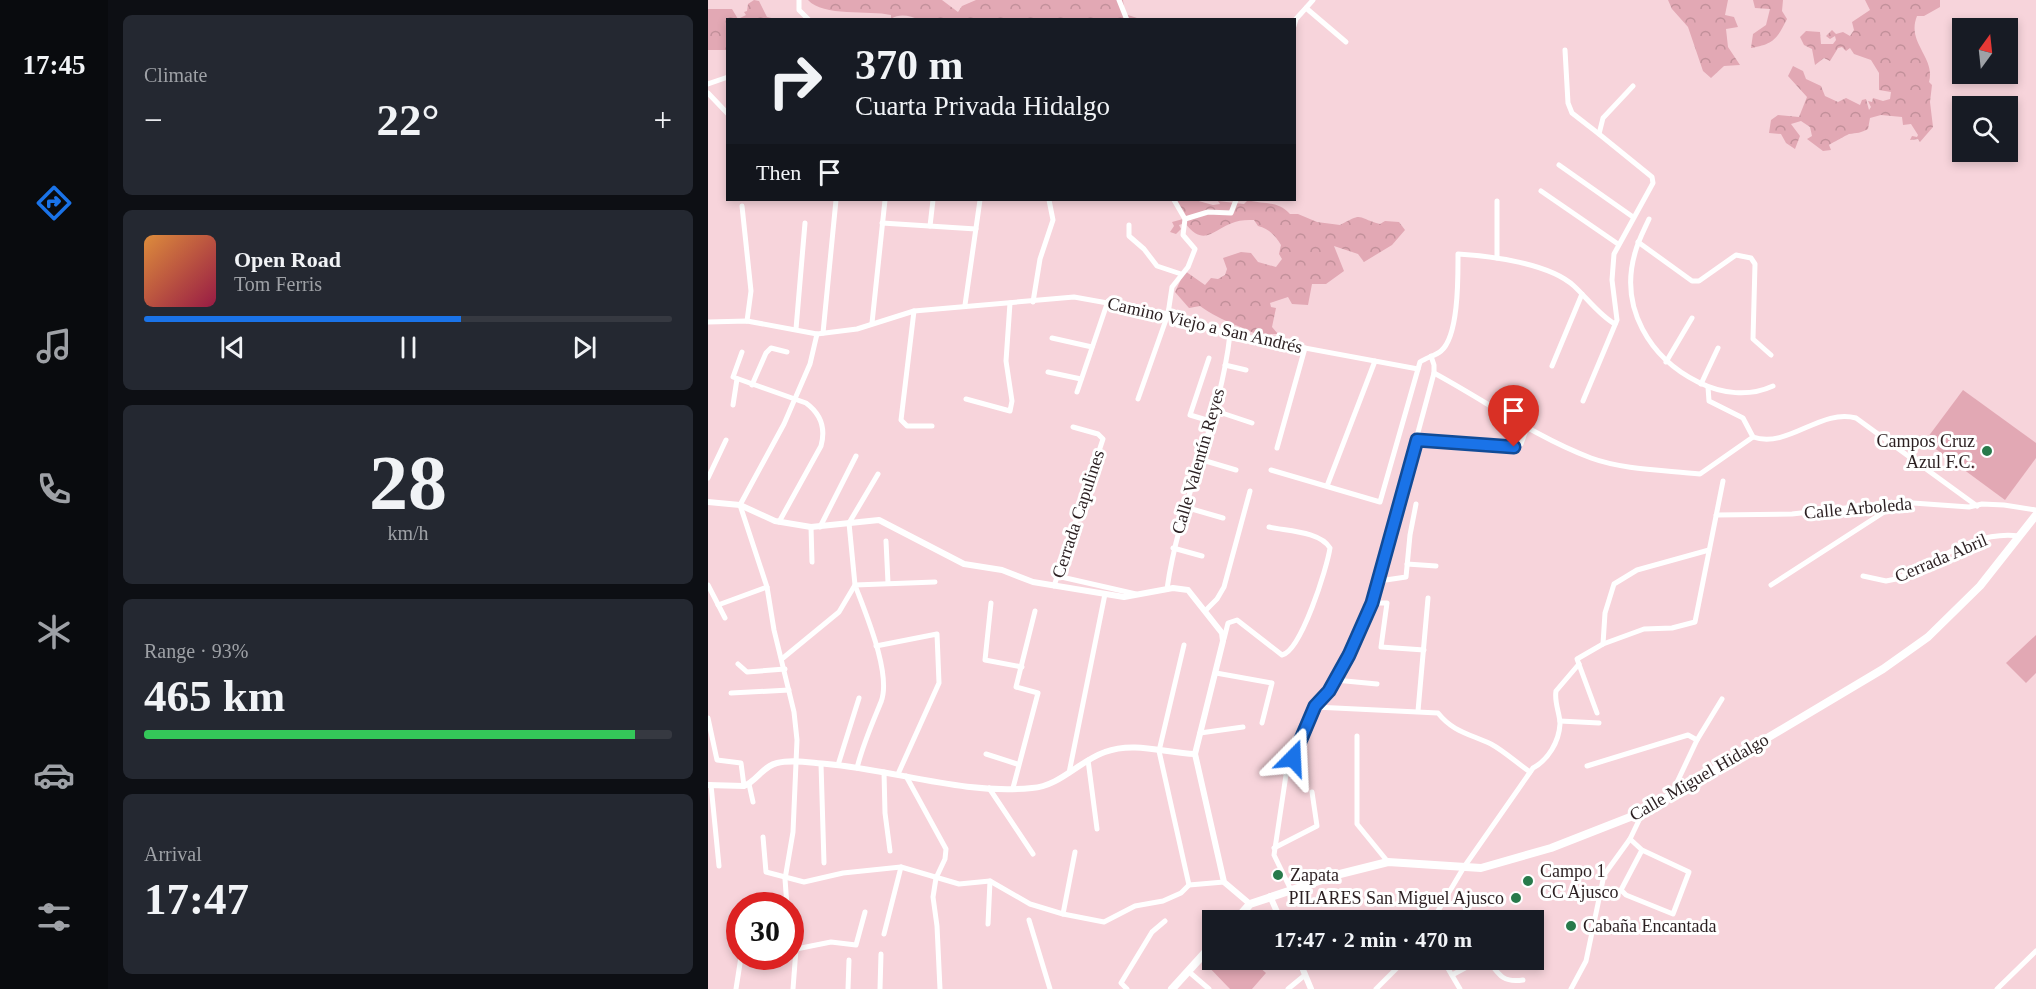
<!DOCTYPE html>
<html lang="en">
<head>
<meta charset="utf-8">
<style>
  body { margin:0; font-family:"Times New Roman",serif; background:#242831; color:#f1f3f6; height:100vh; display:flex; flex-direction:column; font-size:22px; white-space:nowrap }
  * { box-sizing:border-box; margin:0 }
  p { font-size:20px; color:#9ea1a6 }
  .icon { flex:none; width:33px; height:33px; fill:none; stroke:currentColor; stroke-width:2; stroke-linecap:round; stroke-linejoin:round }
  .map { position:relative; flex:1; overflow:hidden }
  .panel { display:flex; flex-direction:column; gap:15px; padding:15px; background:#0d0f14; width:600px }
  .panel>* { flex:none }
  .hud { position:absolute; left:18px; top:18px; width:570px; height:183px; border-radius:0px; box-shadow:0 3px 9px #0003; background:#171b24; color:#f1f3f6; overflow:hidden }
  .needle { width:39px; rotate:15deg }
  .tools { position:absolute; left:1244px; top:18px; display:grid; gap:12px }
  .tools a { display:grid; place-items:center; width:66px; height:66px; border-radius:0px; background:#171b24; box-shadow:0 3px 9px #0003; font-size:30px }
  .speed { position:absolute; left:18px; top:892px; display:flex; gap:12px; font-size:30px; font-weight:700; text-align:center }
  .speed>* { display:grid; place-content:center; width:78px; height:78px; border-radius:50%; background:#171b24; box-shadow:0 3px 9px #0003; line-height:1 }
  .speed .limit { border:9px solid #d22; background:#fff; color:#111 }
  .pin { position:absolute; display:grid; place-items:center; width:51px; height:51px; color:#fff; margin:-62px -26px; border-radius:50% 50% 50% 0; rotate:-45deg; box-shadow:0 0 6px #0007 }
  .pin .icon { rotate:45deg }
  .me { position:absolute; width:66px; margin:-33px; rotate:21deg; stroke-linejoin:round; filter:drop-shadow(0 0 4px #0008) }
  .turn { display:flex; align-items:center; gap:21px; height:126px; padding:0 30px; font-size:27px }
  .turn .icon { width:78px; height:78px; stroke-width:2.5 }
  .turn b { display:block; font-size:42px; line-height:51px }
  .then { display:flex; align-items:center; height:57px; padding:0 30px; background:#0003; gap:12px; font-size:22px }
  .big { font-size:45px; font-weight:700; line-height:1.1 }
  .panel .widget { flex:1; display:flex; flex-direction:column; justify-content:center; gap:9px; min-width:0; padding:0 21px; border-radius:9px; background:#242831 }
  .panel .dial { align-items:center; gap:0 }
  .dial b { font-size:78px; line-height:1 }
  .song { display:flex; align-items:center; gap:18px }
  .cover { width:72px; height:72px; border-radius:9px; background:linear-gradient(135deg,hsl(30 70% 55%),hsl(340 70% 35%)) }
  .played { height:6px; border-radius:3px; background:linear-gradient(90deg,#1a73e8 60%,#363941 60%) }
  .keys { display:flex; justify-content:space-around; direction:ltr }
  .heat { display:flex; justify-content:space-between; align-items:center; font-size:33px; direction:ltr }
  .charge { height:9px; border-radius:4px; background:linear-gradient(90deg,#34c759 93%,#363941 0) }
  .trip { position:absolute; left:494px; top:910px; width:342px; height:60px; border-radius:0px; background:#171b24; box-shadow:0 3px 9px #0003; font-weight:700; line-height:60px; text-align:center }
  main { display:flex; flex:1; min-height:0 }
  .tabs { display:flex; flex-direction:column; width:108px; justify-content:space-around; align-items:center; background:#090b0e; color:#9ea1a6 }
  .tabs .icon { width:42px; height:42px }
  .tabs .active { color:#1a73e8 }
  .tabs b { font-size:27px; color:#f1f3f6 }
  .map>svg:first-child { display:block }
</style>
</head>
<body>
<main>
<nav class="tabs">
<b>17:45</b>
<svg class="icon active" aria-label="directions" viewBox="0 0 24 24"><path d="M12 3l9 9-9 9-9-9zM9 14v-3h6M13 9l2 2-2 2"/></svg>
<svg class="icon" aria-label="music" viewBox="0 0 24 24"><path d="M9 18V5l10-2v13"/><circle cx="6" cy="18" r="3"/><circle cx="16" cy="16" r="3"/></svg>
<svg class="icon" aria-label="phone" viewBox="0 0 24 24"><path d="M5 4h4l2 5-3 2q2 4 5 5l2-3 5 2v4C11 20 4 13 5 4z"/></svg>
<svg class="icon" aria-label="climate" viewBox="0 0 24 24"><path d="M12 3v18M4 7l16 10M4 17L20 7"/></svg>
<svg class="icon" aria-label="car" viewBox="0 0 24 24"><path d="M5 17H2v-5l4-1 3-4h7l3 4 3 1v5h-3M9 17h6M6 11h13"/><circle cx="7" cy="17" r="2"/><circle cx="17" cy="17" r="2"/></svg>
<svg class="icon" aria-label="filters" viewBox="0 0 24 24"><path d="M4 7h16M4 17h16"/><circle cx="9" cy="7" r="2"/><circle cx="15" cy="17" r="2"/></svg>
</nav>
<section class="panel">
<div class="widget"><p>Climate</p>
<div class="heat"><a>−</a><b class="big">22°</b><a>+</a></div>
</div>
<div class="widget">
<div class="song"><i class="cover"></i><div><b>Open Road</b><p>Tom Ferris</p></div></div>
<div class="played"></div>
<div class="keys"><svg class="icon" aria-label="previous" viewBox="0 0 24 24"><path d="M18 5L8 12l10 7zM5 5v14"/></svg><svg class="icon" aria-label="pause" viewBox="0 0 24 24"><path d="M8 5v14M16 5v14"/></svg><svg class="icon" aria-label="next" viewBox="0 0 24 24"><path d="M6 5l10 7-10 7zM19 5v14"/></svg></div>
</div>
<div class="widget dial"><b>28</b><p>km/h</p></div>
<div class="widget"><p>Range · 93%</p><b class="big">465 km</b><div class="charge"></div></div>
<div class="widget"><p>Arrival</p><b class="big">17:47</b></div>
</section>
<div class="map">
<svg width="1328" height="989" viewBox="0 0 1328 989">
  <defs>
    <pattern id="forest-crowns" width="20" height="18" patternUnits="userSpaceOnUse" patternTransform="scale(1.5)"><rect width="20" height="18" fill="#e2a8b4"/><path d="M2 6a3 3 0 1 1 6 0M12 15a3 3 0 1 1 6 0" fill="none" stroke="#c2909a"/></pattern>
  </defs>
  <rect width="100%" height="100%" fill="#f7d4db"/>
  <g fill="url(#forest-crowns)">
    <polygon points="46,0 51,1 59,17 68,19 20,20 19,50 0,50 0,9 24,9 30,19 38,15 36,12 39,11 40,4"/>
    <path d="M100 0H234L250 12 254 6 268 0H415L417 14 432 19 212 20C202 16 192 13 183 19V15C161 10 115 17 100 0Z"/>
    <polygon points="960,0 1020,0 1017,15 1026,17 1030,27 1018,29 1020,47 1032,65 1016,66 1003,78 995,71 980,27 964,9"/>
    <path d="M1045 0H1075L1074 11 1079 19C1069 39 1066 44 1043 48L1045 34 1058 25 1062 9 1047 8Z"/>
    <path d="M1157 0H1232V7L1216 16H1209C1198 43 1228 57 1221 82L1224 85 1222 102 1225 127 1212 142 1210 139 1202 140 1204 136 1209 137 1210 135 1203 124 1195 125 1194 117 1173 115 1162 118 1160 129C1153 133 1149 133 1141 134 1139 135 1124 143 1121 145L1123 150 1115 151 1099 139 1104 136 1102 127 1093 121 1083 124 1092 136 1087 149 1078 143 1073 134 1061 133 1063 120 1070 115 1091 117 1099 97 1080 76 1085 66 1095 71 1098 79 1113 86 1117 96 1130 102 1138 98 1152 105 1154 100 1158 99 1161 110 1163 107 1160 101 1164 102 1165 98 1175 101 1182 99 1183 92 1171 90V73L1163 60 1146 54 1142 48 1138 51 1134 47 1130 48 1122 61 1116 58 1107 65 1104 49 1096 45 1092 37 1098 31 1112 32 1113 44H1125L1128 40 1127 36 1122 39 1118 36 1124 30 1128 34 1135 32 1142 36 1146 30 1144 22 1162 10Z"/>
    <path d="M465 200H487L505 205 512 204 510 201 536 204 540 200C556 205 569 200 582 214H590L609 222 632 225C656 212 647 217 672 224L677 221 691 222 697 230 684 245 656 262 650 254 626 246 636 271 618 284H604L600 305 584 304 580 297 562 303 563 307 568 308 564 327 570 334H563L562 342C537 326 515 323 492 306L481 308 467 292 477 271 497 285 503 278 510 279 517 275 519 269 515 258 533 252 543 253 550 262 568 267 574 259 571 254 573 245C567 235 561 229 550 226L546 220C540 220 533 220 527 222 506 228 497 249 477 223L471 225 473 229 468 234 462 232 466 226 464 222 475 219Z"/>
  </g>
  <g fill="#e2a8b4">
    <polygon points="1255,390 1328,443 1328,458 1297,500 1217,441"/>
    <polygon points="1328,635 1328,673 1318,683 1298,663"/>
    <polygon points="504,951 504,960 543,960 558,973 544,989 522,989 495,961"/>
  </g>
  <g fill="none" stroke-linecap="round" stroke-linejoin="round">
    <g stroke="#fff" stroke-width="5">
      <polyline points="91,0 91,10 101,20"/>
      <polyline points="411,0 419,20"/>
      <polyline points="598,8 638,42"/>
      <polyline points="586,26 588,19 605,0"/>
      <polyline points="857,50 860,103 864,113 891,134"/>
      <polyline points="0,84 20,77"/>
      <polyline points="0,93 20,114"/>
      <polyline points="851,165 925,217"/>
      <polyline points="833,191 910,244"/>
      <polyline points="466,200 477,219"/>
      <polyline points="34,206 43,291 39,321"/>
      <path d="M941 219C936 230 930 241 927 253 911 308 942 358 990 382 1014 394 1041 397 1065 386"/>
      <polyline points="174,223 268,229"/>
      <polyline points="421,225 421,236 436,249 449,266 473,274"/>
      <polyline points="222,226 225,200"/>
      <polyline points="930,242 984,281 991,281 1028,255 1043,258 1047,264 1045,339 1063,355"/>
      <polyline points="789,258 789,201"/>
      <polyline points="325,302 332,259 345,220 341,200"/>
      <polyline points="257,305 272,200"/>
      <polyline points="206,311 193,420 199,426 224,426"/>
      <polyline points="0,322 39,321 109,334 149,329 206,311 366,297 472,316 522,334 710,369"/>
      <polyline points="164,323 177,200"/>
      <polyline points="88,329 97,223"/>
      <polyline points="115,333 128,200"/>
      <polyline points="344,338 384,347"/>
      <path d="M34 352 25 377 98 403C113 414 118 428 113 446L71 522"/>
      <polyline points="501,358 482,415 502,421"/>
      <polyline points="958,362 984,318"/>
      <polyline points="517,365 538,370"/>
      <polyline points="844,366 874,294"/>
      <polyline points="340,372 373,379"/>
      <path d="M726 373C778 401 827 437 883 458 916 470 957 470 992 474L1045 437"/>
      <polyline points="993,384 1010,348"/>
      <polyline points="44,385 58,353 63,348 79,352"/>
      <path d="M1000 387 1001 401 1035 418 1045 437C1080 449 1113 408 1148 418L1269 506"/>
      <polyline points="369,392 400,301"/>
      <polyline points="258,399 302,411 304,401 298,361 302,303"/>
      <polyline points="430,399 460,314 464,287 480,267 487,249 475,235 477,219 500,212 523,213 528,200"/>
      <polyline points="875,401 909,320 904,280 906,254 945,183 944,177 891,134 895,118 925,86"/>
      <polyline points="25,405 29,379"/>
      <polyline points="505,410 544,423"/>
      <polyline points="709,440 806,447 813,444 819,427"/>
      <polyline points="569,448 597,348"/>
      <polyline points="491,459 528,470"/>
      <path d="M563 470 672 502 712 362C719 357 727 356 733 351 751 336 750 276 750 254 782 256 841 263 866 286 879 298 892 316 907 324"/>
      <polyline points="0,478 18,440"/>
      <polyline points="619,486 667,361"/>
      <polyline points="477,507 515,518"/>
      <polyline points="1008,515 1084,514 1191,502 1261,507 1274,504 1296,505 1328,510"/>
      <polyline points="103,527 104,562"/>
      <polyline points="112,527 148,456"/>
      <polyline points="178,541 180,583"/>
      <polyline points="465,548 494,556"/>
      <polyline points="699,564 728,566"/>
      <polyline points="349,576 428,594"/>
      <path d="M1155 576 1178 581 1188 579C1229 563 1264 530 1311 536"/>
      <polyline points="671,581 698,577 702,535 708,504"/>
      <polyline points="0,585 17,618"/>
      <polyline points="1063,585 1190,503"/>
      <polyline points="346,586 395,439 390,434 365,427"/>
      <path d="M459 589C471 503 513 419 522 334"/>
      <polyline points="283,603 277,660 314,667"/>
      <polyline points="664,603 679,603 673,647 716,650"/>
      <polyline points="10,605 59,587"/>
      <polyline points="498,610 509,599 516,587 542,491"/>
      <path d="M516 639 520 623 529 620 574 655C593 651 619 568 622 548 612 531 578 531 561 527"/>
      <polyline points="895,644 936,629 964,628 987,622 1015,481"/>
      <polyline points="476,645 451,751 481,885"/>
      <polyline points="168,646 229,634 231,683 190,774"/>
      <polyline points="75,658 131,612 147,585 141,523 170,474"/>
      <polyline points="30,664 39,672 77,669"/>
      <polyline points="508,673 564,683 554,723"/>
      <polyline points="627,680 669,684"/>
      <polyline points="23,693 81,690"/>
      <path d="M607 707 730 713C745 732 762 734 783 744 796 751 809 763 822 772"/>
      <polyline points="710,711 720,598"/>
      <polyline points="889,713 869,659 895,644 897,613 906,584 929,570 1001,550"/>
      <polyline points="0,718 9,760 33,763 36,786"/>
      <polyline points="852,721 891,723"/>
      <polyline points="492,733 535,727"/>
      <polyline points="649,736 649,824 680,862"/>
      <polyline points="278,754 309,764"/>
      <polyline points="380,760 389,829"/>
      <polyline points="113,764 116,863"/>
      <polyline points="130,765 151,698"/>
      <polyline points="879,766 980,735 989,740"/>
      <path d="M149 768C155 744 164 724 173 702 184 674 157 612 147 585L227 582"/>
      <polyline points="176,772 177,813 182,851"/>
      <polyline points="361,773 397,594"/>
      <polyline points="198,776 238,849 237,859 228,878 225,897 229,926 232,989"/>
      <polyline points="41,784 45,802"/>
      <polyline points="3,785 11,866"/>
      <polyline points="281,788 325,854"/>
      <polyline points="305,788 330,693 308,687 327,611"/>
      <polyline points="963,795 989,740 1014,699"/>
      <polyline points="55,837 58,872 96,882 135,873 193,867 251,884 282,881 322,904 355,914 396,922 427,906 455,901 473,893 481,885 516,882"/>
      <polyline points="922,839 934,850 981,872 965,914 918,895 913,890 934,850"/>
      <polyline points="566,848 609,826 604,792"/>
      <polyline points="583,890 566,855 578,775 605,710 621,691 641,655 664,603 726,373 726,365 723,356"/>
      <polyline points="36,906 36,905"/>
      <polyline points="79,906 77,879 85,832 89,740 86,712 66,630 59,587 32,505 76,424 102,364 109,334"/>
      <polyline points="355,914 367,852"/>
      <polyline points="321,920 342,989"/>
      <path d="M724 921 756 867 825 768C840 760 851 742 852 724 852 713 846 703 848 691L871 664"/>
      <polyline points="82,923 88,949 85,989"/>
      <polyline points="280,924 282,881"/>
      <polyline points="176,934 193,867"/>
      <polyline points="88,949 123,942 148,945 157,912"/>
      <polyline points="735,960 752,989"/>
      <path d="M780 960C791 975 795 983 815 980"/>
      <polyline points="480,971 501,989"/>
      <polyline points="744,975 772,960"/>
      <polyline points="28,989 33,957"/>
      <polyline points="140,989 141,960"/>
      <polyline points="172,989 173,954"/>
      <polyline points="419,989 413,983 444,932 457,921"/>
      <polyline points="580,989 597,975"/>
      <polyline points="668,989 697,960"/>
      <polyline points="863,989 878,961 896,875 922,839 935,812"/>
      <polyline points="1289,989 1328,951"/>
    </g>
    <g stroke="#fff" stroke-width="6">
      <polyline points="0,502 32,505 67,521 103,527 171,520 256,564 294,570 325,582 416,597 465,588 480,590 514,633 515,641 487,754 516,882 542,904"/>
      <path d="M0 785 36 786C49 781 55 766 69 763 85 759 103 763 119 764 187 770 255 795 324 788 352 786 371 761 397 752 426 741 457 753 487 754"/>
      <polyline points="562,896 573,921"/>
      <polyline points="591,960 603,989"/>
    </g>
    <g stroke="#fff" stroke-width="8">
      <polyline points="527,921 542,904 632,874 680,862 773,868 843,848 935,812 1175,669 1220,637 1272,586 1328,515"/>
      <polyline points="464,989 504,945"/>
    </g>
  </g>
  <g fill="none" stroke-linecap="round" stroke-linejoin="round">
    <defs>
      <polyline id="route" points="585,758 607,706 621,691 641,655 664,603 709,440 806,447"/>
    </defs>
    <use href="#route" stroke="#114b97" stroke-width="15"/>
    <use href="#route" stroke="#1a73e8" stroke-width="10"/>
  </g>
  <g fill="#287a4b" stroke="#fff" stroke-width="2">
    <circle cx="1279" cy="451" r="6"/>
    <circle cx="570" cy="875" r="6"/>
    <circle cx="820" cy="881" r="6"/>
    <circle cx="808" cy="898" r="6"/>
    <circle cx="863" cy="926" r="6"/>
  </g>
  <g text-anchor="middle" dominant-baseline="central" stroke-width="6" stroke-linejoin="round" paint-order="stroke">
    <g font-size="18" fill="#2b1f21" stroke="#fff">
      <text transform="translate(497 325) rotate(13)">Camino Viejo a San Andrés</text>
      <text transform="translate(490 461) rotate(-74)">Calle Valentín Reyes</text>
      <text transform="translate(1150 508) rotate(-5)">Calle Arboleda</text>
      <text transform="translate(370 514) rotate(-72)">Cerrada Capulines</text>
      <text transform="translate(1233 558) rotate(-23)">Cerrada Abril</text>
      <text transform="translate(991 777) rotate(-30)">Calle Miguel Hidalgo</text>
    </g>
    <g font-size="18" fill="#2b1f21" stroke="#fff" text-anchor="start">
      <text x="1267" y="441" text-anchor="end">Campos Cruz<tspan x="1267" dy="21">Azul F.C.</tspan></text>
      <text x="832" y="871">Campo 1<tspan x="832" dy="21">CC Ajusco</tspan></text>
      <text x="582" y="875">Zapata</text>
      <text x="796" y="898" text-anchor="end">PILARES San Miguel Ajusco</text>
      <text x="875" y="926">Cabaña Encantada</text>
    </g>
  </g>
</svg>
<div class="tools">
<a><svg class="needle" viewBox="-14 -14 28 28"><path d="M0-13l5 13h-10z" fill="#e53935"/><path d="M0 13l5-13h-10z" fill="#9ea1a6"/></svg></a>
<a><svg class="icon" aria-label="search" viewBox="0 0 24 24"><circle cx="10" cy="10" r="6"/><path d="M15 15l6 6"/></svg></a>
</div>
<div class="speed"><div class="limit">30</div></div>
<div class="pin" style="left:806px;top:447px;background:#d93025"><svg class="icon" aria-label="arrive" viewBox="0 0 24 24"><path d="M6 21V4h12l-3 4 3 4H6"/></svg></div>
<svg class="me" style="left:585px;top:758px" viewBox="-20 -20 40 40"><path d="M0-17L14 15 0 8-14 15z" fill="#1a73e8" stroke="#fff" stroke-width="4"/></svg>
<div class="trip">17:47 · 2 min · 470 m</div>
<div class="hud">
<div class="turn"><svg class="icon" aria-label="right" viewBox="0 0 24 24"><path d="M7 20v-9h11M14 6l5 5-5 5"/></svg><div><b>370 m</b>Cuarta Privada Hidalgo</div></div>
<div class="then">Then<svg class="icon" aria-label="arrive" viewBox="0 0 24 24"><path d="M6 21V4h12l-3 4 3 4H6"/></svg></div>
</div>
</div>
</main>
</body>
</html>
